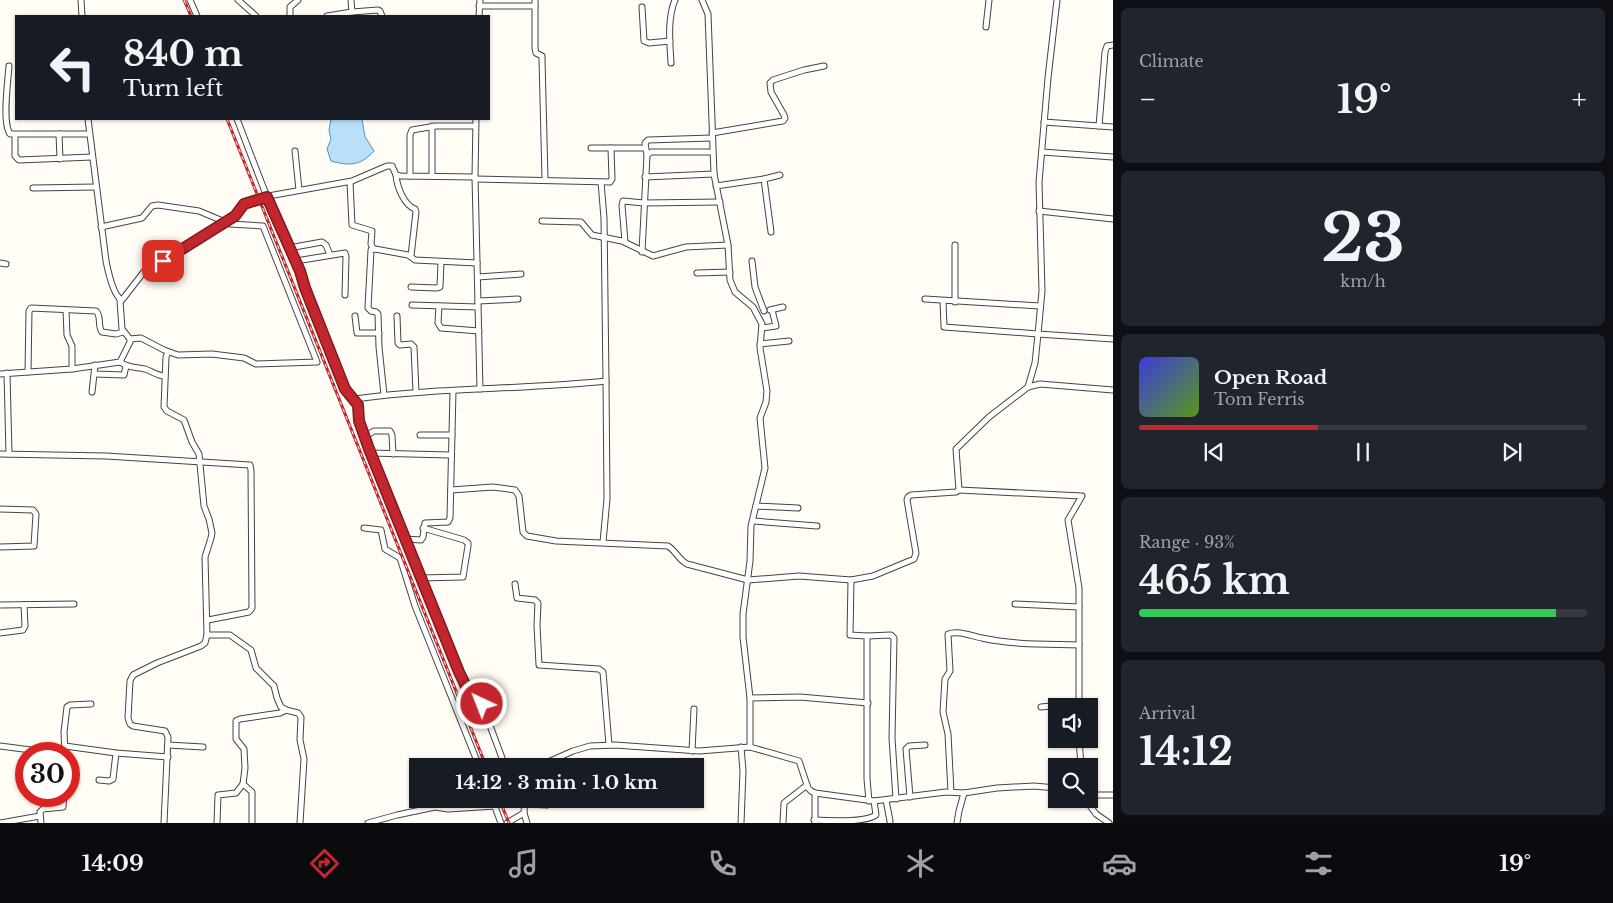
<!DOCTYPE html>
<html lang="en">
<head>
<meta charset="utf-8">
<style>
  body { margin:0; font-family:"Libre Baskerville",serif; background:#20242c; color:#f1f3f6; height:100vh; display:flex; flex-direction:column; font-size:19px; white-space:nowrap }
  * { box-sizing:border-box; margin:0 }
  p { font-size:16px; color:#9ea1a6 }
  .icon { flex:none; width:28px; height:28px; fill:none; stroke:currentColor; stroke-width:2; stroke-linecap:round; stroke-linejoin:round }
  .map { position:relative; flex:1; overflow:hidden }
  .details { display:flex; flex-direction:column; gap:8px; padding:8px; background:#0d0f14; width:500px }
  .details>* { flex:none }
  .guide { position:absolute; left:15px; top:15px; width:475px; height:105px; border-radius:0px; box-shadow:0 1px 4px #0004; background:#171b24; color:#f1f3f6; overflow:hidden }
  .buttons { position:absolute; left:1048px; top:698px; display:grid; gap:10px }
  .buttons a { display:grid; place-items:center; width:50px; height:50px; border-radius:0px; background:#171b24; box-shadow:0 1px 4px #0004; font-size:25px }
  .speed { position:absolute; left:15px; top:742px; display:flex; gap:10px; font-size:25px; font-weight:700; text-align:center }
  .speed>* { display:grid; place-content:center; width:65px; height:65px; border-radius:50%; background:#171b24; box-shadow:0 1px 4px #0004; line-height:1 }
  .speed .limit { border:8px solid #d22; background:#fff; color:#111 }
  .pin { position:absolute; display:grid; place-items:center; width:42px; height:42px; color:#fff; margin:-21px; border-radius:10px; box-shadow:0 2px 8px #0006 }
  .me { position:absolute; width:55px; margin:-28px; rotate:317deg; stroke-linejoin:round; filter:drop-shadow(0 0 4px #0008) }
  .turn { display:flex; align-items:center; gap:18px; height:105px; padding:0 25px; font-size:22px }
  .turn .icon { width:65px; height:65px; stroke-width:2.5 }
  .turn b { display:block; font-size:35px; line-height:42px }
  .big { font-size:38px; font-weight:800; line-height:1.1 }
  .details .card { flex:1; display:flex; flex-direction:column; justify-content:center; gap:8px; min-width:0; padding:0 18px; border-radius:8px; background:#20242c }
  .details .dial { align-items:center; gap:0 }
  .dial b { font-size:65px; line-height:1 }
  .song { display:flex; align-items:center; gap:15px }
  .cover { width:60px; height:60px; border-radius:8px; background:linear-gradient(135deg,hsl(240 70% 55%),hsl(90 70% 35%)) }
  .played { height:5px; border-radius:2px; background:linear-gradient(90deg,#c4262e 40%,#363941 40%) }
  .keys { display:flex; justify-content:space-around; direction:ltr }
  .heat { display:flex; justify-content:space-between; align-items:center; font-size:28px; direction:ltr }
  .charge { height:8px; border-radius:4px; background:linear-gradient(90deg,#34c759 93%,#363941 0) }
  .trip { position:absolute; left:409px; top:758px; width:295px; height:50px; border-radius:0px; background:#171b24; box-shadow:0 1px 4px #0004; font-weight:800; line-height:50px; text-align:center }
  .menu { display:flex; height:80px; justify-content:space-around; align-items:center; background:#090b0e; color:#9ea1a6 }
  .menu .icon { width:35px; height:35px }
  .menu .active { color:#c4262e }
  .menu b { font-size:22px; color:#f1f3f6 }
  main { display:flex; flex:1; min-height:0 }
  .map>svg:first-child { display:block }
</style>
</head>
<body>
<main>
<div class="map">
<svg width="1113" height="823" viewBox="0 0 1113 823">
  <rect width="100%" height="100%" fill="#fffdf5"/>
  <path fill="#b9e0f7" stroke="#3f96cf" d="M331 119H362L365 137 374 151C360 166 350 166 331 161L327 149 331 139 329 130Z"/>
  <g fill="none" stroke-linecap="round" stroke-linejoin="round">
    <defs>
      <g id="minor">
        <polyline points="81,0 82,16"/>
        <polyline points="190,0 197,16"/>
        <polyline points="238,0 256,16"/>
        <polyline points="351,0 352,12"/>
        <polyline points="535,0 535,48 536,53 542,56 542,59 545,179"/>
        <polyline points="702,0 708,14 714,174 728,245 730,280 735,292 753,307 762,324 760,348 767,391 766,402 760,418 765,468 751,526 750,561 743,614 743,637 750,698 750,747"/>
        <polyline points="479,6 535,6"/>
        <polyline points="642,7 644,41 649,43 670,41"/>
        <polyline points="290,16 290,7 298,0"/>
        <polyline points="327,16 352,12 378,10 380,11 382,16"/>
        <polyline points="479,16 480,0"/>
        <polyline points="986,27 989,0"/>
        <path d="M671 63C670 44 667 19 675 0"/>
        <path d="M9 66C8 81 2 123 10 134H89"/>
        <path d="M88 119 106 261C108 271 113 296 122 300L150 264 170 258 235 216 244 204 263 197 352 181 387 166H392L396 175 401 176 475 177 476 119"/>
        <polyline points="237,119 267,197 300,271 305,288 345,389 358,405 359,421 369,449 431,604 470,695 482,704 505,766"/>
        <polyline points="1044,122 1113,127"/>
        <polyline points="1099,126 1105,52 1107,46 1113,45"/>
        <polyline points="712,133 783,121 785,118 784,115 771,92 770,83 773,80 804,70 824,66"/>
        <polyline points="59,134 60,159"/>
        <polyline points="15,135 15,156 19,160 92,157"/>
        <polyline points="591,148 645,148"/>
        <polyline points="295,151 299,190"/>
        <polyline points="1042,152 1113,157"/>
        <polyline points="647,155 645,143 648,140 712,138"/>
        <path d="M396 175C397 187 404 205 415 209L416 212 411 256"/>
        <polyline points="410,176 410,135 412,130 436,126 475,126"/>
        <polyline points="432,176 432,126"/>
        <polyline points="475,177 480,389"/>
        <polyline points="645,177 714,174"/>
        <polyline points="475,179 610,182 612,179 611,148"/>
        <polyline points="764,179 771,232"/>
        <polyline points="350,182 352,225 372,231 371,244 373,249"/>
        <polyline points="716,186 764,179 780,175"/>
        <polyline points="33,188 96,187"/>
        <polyline points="1039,211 1113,219"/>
        <polyline points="542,221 581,222 592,235 622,241 653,256 686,247 728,245"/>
        <polyline points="101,227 142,218 152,206 158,205 199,211 230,224 263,226 317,362 256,364 244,358 212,354 178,355 164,350 141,338 130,339"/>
        <polyline points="625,242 622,205 623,201 644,203 720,202"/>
        <polyline points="289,248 322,242 326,245 330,255"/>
        <polyline points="642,252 647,155 651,152 712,152"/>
        <polyline points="296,261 345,253 346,256 345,295"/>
        <polyline points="752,261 755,287 764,311"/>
        <polyline points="0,263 6,264"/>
        <polyline points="697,273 730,272"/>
        <polyline points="478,277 521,274"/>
        <polyline points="411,287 436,288 440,287 441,262"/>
        <polyline points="925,299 1040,306"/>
        <polyline points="478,301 518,299"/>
        <polyline points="943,301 944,327 1038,334 1042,291 1039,182 1048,78 1057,0"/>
        <polyline points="955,302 955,245"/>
        <polyline points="412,305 478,307"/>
        <polyline points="439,306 438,323 441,328 479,331"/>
        <polyline points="66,310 67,335 72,346 72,369"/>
        <polyline points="770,310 783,307"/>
        <polyline points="355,316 357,333 379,333"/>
        <polyline points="397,316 398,343 400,345 411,344 414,347 416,392"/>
        <polyline points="762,328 776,326 772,310"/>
        <polyline points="760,344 789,341"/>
        <path d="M120 362C128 368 136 367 145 369 152 371 157 376 165 376"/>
        <path d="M28 372 29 311 31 308 96 311C102 316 97 326 102 332L116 334 123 332"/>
        <polyline points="7,373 9,454"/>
        <polyline points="0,374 72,369 120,362 130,342 130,339 122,329 120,300"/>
        <polyline points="95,374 124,375 126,366"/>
        <polyline points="1028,387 1035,363 1038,334 1113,339"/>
        <polyline points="92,392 95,365"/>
        <polyline points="384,395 379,347 378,314 376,312 371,311 368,308 371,250 375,249 408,255 415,260 477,263"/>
        <path d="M355 399C438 387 522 390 606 381L604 218 601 182"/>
        <polyline points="420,435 452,435"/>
        <polyline points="364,437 374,431 390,431 392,435 393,454"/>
        <polyline points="370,453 450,455"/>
        <polyline points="0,454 106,456 250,465 251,470 252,608 249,612 208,620"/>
        <path d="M451 490 493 487 515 490 519 496 523 532 527 536 556 541 668 546C676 551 678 559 687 564L748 580 799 576 851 580 873 576 914 559 916 553 907 500 908 497 911 495 956 492 959 490 956 449 989 417 1028 387 1040 384 1113 390"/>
        <polyline points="959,490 1082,496 1068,520 1079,588 1079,706"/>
        <polyline points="756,506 798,508"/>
        <polyline points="0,509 33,510 36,514 34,546 0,547"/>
        <polyline points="753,521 817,526"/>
        <polyline points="364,528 381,530 385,549 400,558 415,606 479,766"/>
        <polyline points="405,539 421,540 423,537 425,523 448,522 450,518 453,391"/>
        <polyline points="603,542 607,499 606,381"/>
        <polyline points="420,578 463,577 468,546 468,543 464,540 423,528"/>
        <polyline points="851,580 850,635 867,636 867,779 869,801"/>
        <polyline points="515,584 517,598 535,600 538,603 537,625 539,665 599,669 603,672 609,745"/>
        <polyline points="1015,604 1079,607"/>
        <polyline points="0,605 74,604"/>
        <polyline points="0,633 23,630 25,626 24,605"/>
        <polyline points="207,635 230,635 251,650 256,668 274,686 277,698 281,707 286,710 298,713 301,717 300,740 304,759 300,823"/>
        <polyline points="867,636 891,635 894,638 892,738 896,799"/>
        <polyline points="750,698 800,697 868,703"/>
        <polyline points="1041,707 1079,703"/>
        <polyline points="1079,739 1081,766"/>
        <polyline points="168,745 203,747"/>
        <polyline points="0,746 31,750 65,751"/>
        <polyline points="65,746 116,753 168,757"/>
        <polyline points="741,747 743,771 741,823"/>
        <polyline points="692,751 694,709"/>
        <polyline points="65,754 64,732 67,707 70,705 91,704"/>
        <polyline points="539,766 573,751 590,746 615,745 699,751 750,747 799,761 808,788 811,791 815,793 874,801 946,792 964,793 997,788 1034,786 1056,788"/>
        <polyline points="99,780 109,781 113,779 116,753"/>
        <polyline points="243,784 252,792 252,823"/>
        <path d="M951 792 948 734 943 712 945 679 950 671 948 634C959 630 971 636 982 638 1013 645 1047 644 1079 645"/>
        <polyline points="1089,795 1113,795"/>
        <polyline points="910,797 906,749 909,746 925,745"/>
        <polyline points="492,799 501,823"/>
        <polyline points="1085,799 1096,814 1109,823"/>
        <polyline points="886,800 890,821"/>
        <polyline points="526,804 547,805 549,804 551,799"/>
        <polyline points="524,813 527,823"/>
        <path d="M814 820C831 821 864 823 876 815L874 801"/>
        <polyline points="0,823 40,816"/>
        <polyline points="41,823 40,812 43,809 63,807 64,796"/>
        <polyline points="164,823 168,737 165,731 133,726 130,724 128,718 130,681 133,675 157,663 201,646 205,643 207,635 205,557 211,538 212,533 209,519 204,506 199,454 192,442 184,420 167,411 164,407 166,357 168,352"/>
        <polyline points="217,823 218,795 236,793 243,784 245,768 244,749 236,739 236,721 240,719 280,713 286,710"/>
        <polyline points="368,823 397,815 435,807 448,809 495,806"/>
        <polyline points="507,823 524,813 525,799"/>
        <polyline points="783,823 784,803 807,785"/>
        <polyline points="815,823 815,793"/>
        <polyline points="957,823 959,811 964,793"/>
      </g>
    </defs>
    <use href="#minor" stroke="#444" stroke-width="7"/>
    <use href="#minor" stroke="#fff" stroke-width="5"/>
    <defs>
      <g id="rail">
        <polyline points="184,0 191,16"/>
        <polyline points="227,119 486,766"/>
        <polyline points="499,799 509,823"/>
      </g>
    </defs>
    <use href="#rail" stroke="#c4262e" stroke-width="3"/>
    <use href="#rail" stroke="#fff" stroke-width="1" stroke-dasharray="4" stroke-linecap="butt"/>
  </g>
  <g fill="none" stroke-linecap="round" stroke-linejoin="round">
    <defs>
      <polyline id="route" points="163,261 235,216 244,204 267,197 300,271 305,288 345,389 358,405 359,421 369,449 459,672 471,697 482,704"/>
    </defs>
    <use href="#route" stroke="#7f191e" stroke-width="12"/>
    <use href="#route" stroke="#c4262e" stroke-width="9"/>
  </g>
</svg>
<div class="buttons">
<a><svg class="icon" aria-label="sound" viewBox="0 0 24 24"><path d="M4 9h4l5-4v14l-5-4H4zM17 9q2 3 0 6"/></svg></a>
<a><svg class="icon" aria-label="search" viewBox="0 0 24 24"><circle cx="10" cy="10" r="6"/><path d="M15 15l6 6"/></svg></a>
</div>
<div class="speed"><div class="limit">30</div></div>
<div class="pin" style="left:163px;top:261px;background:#d93025"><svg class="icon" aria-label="arrive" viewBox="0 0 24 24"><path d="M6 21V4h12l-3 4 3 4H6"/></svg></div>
<svg class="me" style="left:482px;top:704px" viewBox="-20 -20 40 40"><circle r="17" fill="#c4262e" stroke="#fff" stroke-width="3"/><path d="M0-11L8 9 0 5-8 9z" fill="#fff"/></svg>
<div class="trip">14:12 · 3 min · 1.0 km</div>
<div class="guide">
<div class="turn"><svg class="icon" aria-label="left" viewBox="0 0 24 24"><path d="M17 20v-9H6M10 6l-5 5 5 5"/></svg><div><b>840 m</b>Turn left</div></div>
</div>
</div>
<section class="details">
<div class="card"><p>Climate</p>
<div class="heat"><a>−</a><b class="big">19°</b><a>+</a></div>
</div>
<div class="card dial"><b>23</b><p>km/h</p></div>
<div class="card">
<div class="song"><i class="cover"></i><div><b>Open Road</b><p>Tom Ferris</p></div></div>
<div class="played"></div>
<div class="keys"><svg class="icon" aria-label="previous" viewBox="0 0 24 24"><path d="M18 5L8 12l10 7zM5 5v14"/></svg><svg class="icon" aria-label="pause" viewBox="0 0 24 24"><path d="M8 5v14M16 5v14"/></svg><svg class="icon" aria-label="next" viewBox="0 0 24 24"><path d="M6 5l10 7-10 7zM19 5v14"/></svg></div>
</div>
<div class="card"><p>Range · 93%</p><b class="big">465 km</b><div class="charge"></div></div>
<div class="card"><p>Arrival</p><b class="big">14:12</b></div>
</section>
</main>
<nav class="menu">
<b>14:09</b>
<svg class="icon active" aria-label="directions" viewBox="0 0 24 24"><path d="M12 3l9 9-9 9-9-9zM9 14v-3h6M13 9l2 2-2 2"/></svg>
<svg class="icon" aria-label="music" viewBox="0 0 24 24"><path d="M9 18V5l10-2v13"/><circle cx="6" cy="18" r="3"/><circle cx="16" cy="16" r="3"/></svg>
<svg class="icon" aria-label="phone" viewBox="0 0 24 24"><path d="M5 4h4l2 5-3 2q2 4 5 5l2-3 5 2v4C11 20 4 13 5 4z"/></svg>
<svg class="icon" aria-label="climate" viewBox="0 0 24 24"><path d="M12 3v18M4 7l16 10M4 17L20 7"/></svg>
<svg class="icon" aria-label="car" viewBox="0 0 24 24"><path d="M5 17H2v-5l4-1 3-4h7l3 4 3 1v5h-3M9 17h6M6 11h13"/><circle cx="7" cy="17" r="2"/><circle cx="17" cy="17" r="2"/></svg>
<svg class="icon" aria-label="filters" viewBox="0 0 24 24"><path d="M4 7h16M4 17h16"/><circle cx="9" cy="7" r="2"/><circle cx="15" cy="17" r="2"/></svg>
<b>19°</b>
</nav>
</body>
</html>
